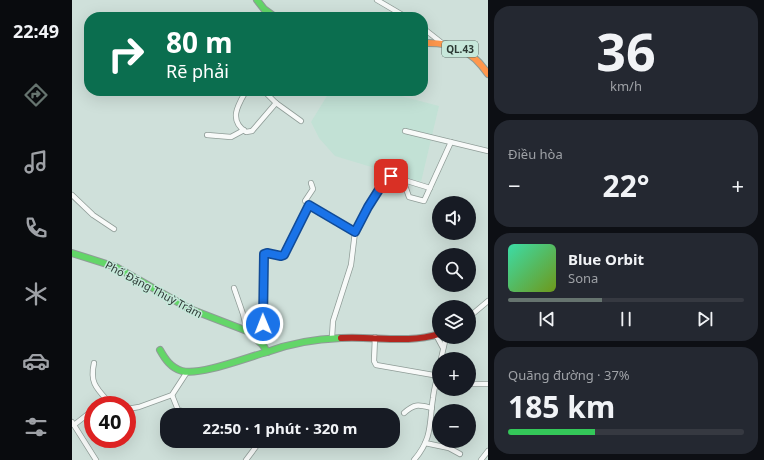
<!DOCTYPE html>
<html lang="vi">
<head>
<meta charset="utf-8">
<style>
  body { margin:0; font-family:"Noto Sans",sans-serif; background:#242831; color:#f1f3f6; height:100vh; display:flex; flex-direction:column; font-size:15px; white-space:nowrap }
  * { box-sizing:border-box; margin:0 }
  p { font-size:13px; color:#9ea1a6 }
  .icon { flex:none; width:22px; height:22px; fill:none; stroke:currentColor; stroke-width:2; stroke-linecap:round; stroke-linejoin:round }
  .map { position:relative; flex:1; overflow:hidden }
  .drawer { display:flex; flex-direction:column; gap:6px; padding:6px; background:#0d0f14; width:276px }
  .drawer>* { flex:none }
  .top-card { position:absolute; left:12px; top:12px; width:344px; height:84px; border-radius:16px; box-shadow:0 4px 16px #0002; background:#0b6e4f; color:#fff; overflow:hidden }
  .controls { position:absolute; left:360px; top:196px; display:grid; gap:8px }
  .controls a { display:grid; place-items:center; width:44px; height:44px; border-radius:50%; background:#171b24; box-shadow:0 4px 16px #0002; font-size:20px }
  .speed { position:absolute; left:12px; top:396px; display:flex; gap:8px; font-size:20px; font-weight:700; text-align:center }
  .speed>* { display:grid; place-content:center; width:52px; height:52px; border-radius:50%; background:#171b24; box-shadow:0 4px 16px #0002; line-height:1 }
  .speed .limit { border:6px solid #d22; background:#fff; color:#111 }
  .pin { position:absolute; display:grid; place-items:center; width:34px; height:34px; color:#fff; margin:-17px; border-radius:8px; box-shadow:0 2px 6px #0006 }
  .me { position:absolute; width:44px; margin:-22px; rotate:359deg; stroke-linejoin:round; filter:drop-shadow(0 0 3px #0008) }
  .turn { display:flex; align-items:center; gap:14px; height:84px; padding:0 16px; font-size:18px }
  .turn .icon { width:52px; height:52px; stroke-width:2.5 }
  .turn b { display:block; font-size:28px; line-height:34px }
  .big { font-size:30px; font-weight:700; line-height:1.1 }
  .drawer .card { flex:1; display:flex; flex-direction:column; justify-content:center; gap:6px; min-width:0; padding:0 14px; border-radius:16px; background:#242831 }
  .drawer .dial { align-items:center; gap:0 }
  .dial b { font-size:52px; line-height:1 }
  .song { display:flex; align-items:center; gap:12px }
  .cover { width:48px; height:48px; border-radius:6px; background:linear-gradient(135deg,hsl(160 70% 55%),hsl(80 70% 35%)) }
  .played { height:4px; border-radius:2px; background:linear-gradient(90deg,#66746f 40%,#363941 40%) }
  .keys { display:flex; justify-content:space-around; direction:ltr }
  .heat { display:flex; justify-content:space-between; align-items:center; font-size:22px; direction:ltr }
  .charge { height:6px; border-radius:3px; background:linear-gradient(90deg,#34c759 37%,#363941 0) }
  .trip { position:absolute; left:88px; top:408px; width:240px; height:40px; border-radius:16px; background:#171b24; box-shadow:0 4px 16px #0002; font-weight:700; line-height:40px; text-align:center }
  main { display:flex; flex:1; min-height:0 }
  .tab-bar { display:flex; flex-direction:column; width:72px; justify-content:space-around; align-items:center; background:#090b0e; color:#9ea1a6 }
  .tab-bar .icon { width:28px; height:28px }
  .tab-bar .selected { color:#66746f }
  .tab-bar b { font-size:18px; color:#f1f3f6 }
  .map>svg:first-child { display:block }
</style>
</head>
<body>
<main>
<nav class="tab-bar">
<b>22:49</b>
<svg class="icon selected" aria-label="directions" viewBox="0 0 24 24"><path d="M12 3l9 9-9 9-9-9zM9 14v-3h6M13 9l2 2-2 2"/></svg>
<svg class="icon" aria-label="music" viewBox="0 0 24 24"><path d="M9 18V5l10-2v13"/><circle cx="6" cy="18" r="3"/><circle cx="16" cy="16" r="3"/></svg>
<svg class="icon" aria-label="phone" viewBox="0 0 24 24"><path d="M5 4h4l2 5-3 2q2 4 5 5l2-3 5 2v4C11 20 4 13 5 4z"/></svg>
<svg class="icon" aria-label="climate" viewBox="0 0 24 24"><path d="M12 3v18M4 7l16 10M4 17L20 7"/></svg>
<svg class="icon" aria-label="car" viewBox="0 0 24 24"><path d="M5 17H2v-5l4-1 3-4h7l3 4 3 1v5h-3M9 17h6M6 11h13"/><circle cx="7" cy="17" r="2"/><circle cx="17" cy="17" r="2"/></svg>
<svg class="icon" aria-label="filters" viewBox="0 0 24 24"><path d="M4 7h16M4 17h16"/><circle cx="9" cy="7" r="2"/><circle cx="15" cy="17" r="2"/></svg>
</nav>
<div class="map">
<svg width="416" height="460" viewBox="0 0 416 460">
  <rect width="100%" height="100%" fill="#cfe0da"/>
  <polygon fill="#c2e1d5" points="258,91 310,91 367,106 349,182 263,156 247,138 239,122"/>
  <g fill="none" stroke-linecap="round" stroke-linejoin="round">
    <defs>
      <g id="street">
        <polyline points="305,0 334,17"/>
        <polyline points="351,28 370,43"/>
        <path d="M174 91C166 105 156 120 174 132L180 131 204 103"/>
        <polyline points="192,91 204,103 229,121"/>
        <polyline points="333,131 416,151"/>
        <polyline points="135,135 159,137 172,130"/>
        <polyline points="331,180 337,197 352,201 379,142"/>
        <polyline points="0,195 21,215 42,229"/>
        <polyline points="237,205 233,201 241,189 239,183"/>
        <polyline points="162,288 171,314 175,331"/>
        <polyline points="397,317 416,301"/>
        <polyline points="364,335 371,348"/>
        <polyline points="260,337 261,321 279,265 283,232 296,207 315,177 319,176 358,188"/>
        <polyline points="303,337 302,361 304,365 367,376"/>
        <polyline points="369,359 374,337"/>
        <path d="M22 363C18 381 23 387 35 400"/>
        <polyline points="397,384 416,384"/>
        <polyline points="100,395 106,410 124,415"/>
        <polyline points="27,405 35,400 43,405"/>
        <polyline points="55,409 67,407 100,395 115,372"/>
        <path d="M332 413C343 403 347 405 360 408"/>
        <polyline points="0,422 24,460"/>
        <polyline points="2,425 21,410"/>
        <polyline points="353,443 377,448 388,454"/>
        <polyline points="174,460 186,444"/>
        <path d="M342 460C361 438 357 423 361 398 362 388 365 379 367 370"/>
        <polyline points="409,460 416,451"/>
      </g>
      <g id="fast">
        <polyline points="185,0 192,9 203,17"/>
        <path d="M0 253 44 267 118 309 175 331 191 345 195 352C219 343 243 339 269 338"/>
        <path d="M191 345 192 254C199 252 205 257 212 255L237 205 283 232"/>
        <path d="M88 350C93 359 99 368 110 371 128 376 176 357 195 352"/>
      </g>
      <path id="slow" d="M351 43C381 42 399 49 416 74"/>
      <path id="jam" d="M269 338C302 336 336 344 367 334"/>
    </defs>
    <use href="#street" stroke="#8f9c97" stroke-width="6"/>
    <use href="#fast" stroke="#8f9c97" stroke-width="8"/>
    <use href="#slow" stroke="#8f9c97" stroke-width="8"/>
    <use href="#jam" stroke="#8f9c97" stroke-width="8"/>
    <use href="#street" stroke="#f8faf9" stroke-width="4.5"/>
    <use href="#fast" stroke="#63d668" stroke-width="6"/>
    <use href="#slow" stroke="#ff974d" stroke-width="6"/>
    <use href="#jam" stroke="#b3261e" stroke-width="6"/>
  </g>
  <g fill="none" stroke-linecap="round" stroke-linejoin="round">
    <defs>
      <polyline id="route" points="191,324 192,254 195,253 209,256 212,255 237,205 283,232 296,207 315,177 319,176"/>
    </defs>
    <use href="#route" stroke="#114b97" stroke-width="10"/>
    <use href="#route" stroke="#1a73e8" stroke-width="7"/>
  </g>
  <g text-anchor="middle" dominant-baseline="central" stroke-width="3" stroke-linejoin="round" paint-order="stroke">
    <rect fill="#c7e8db" stroke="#5b6e67" stroke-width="1" x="370" y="41" width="36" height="16" rx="3"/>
    <g font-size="10" font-weight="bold" fill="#2d3a35">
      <text x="388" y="49">QL.43</text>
    </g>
    <g font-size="11" fill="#2d3a35" stroke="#c7e8db">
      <text transform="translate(82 289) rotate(28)">Phố Đặng Thuỳ Trâm</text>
    </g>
  </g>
</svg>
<div class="controls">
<a><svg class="icon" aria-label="sound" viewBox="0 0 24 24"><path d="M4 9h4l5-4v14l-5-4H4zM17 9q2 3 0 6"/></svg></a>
<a><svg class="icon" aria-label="search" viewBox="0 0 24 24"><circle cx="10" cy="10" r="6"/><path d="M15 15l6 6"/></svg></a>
<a><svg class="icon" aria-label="layers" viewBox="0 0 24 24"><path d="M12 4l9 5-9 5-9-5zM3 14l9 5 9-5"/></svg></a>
<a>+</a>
<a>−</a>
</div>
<div class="speed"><div class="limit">40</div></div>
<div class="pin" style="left:319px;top:176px;background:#d93025"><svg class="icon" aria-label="arrive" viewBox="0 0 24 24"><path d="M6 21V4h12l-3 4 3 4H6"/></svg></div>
<svg class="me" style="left:191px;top:324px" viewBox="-20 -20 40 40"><circle r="17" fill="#1a73e8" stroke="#fff" stroke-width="3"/><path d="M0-11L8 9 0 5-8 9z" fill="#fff"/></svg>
<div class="trip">22:50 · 1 phút · 320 m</div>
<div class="top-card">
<div class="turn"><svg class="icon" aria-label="right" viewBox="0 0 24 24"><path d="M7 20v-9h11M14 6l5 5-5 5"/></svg><div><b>80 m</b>Rẽ phải</div></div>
</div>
</div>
<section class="drawer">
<div class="card dial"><b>36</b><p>km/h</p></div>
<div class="card"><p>Điều hòa</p>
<div class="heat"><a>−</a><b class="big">22°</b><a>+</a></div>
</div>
<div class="card">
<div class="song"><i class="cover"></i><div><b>Blue Orbit</b><p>Sona</p></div></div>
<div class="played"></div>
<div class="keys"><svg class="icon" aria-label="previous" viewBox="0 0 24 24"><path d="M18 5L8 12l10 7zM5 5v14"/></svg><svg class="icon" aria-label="pause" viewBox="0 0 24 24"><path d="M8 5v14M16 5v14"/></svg><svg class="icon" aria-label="next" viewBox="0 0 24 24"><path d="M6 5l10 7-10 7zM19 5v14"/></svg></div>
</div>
<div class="card"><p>Quãng đường · 37%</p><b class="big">185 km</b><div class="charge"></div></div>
</section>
</main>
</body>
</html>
